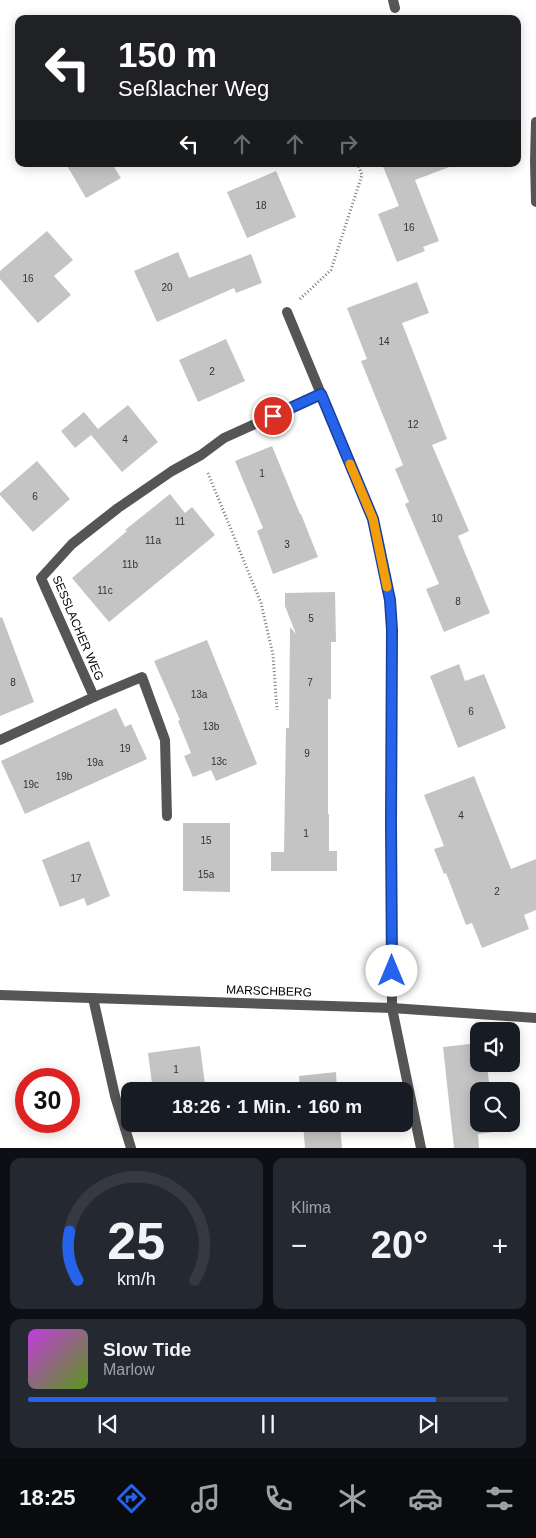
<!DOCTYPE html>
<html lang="de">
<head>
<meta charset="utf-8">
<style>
  body { margin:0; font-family:Helvetica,sans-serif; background:#242831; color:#f1f3f6; height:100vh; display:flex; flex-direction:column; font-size:19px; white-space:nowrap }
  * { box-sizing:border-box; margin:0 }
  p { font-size:16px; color:#9ea1a6 }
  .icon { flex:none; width:28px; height:28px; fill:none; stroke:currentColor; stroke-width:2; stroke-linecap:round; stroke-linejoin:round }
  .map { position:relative; height:1148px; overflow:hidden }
  .panel { display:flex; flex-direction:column; gap:10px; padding:10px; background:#0d0f14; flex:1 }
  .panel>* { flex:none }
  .guide { position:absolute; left:15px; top:15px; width:506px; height:152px; border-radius:10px; box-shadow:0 2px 12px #0003; background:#202124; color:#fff; overflow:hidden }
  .buttons { position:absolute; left:470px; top:1022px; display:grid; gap:10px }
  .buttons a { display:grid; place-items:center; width:50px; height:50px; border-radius:10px; background:#171b24; box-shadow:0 2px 12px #0003; font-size:25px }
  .speed { position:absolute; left:15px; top:1068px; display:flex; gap:10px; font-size:25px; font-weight:700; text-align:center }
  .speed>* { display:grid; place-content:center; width:65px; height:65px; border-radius:50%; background:#171b24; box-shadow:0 2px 12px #0003; line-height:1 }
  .speed .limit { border:8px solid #d22; background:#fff; color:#111 }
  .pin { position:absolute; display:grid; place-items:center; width:42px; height:42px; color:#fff; margin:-21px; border:2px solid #fff; border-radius:50%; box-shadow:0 1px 5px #0007 }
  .me { position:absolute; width:55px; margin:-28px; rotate:0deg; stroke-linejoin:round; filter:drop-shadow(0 0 4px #0008) }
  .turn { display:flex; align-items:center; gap:18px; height:105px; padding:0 20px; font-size:22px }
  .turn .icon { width:65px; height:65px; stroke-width:2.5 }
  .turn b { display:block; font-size:35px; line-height:42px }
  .lanes { display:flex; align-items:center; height:48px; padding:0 20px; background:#0003; justify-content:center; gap:25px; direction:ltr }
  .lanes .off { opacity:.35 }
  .big { font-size:38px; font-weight:800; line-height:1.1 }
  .panel .card { flex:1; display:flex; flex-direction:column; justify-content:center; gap:8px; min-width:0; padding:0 18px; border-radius:10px; background:#242831 }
  .panel .dial { align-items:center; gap:0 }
  .dial svg { height:130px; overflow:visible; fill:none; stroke:#363941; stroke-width:7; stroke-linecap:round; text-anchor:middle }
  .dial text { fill:#f1f3f6; stroke:none }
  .song { display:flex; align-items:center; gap:15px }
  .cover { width:60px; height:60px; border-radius:8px; background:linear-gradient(135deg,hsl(290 70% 55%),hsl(90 70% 35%)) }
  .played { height:5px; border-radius:2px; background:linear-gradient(90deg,#2563eb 85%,#363941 85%) }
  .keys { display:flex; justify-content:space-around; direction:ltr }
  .heat { display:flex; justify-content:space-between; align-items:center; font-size:28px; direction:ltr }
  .panel .tiles { flex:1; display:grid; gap:10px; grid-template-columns:1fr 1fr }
  .card:last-child { grid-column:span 2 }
  .trip { position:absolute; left:121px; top:1082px; width:292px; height:50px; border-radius:10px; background:#171b24; box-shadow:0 2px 12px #0003; font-weight:800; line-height:50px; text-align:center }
  .menu { display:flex; height:80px; justify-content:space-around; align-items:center; background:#090b0e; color:#9ea1a6 }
  .menu .icon { width:35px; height:35px }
  .menu .on { color:#2563eb }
  .menu b { font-size:22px; color:#f1f3f6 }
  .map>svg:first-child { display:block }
</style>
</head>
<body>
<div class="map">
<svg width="536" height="1148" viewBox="0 0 536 1148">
  <rect width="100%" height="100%" fill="#fff"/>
  <g fill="#c4c4c4">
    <polygon points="66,164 112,164 121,178 86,198"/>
    <polygon points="382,164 451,164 452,166 415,180 439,241 423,247 425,251 397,262 378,214 399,206"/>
    <polygon points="276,171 296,217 247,238 227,192"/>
    <polygon points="47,231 73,260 54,276 71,295 38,323 0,279 0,271"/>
    <polygon points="178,252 189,278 251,254 262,283 236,293 234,288 157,322 134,271"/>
    <polygon points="417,282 429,313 402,323 447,439 432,445 469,531 458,536 490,613 444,632 426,589 439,584 405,504 409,502 395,469 403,465 361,361 367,359 347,308"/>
    <polygon points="226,339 245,381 198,402 179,360"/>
    <polygon points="128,405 158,442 122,472 91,435 75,448 61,431 84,412 98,429"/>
    <polygon points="272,446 300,514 301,514 318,557 273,574 257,531 263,528 235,461"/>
    <polygon points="37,461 70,499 33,532 0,495 0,493"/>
    <polygon points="170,494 185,513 192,507 215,535 109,622 72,578 127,531 125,530"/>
    <polygon points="335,592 336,642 331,642 331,699 328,699 328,814 329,814 329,851 337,851 337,871 271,871 271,852 284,852 286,728 289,728 290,627 296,634 285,606 285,593"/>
    <polygon points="2,617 34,702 0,716 0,618"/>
    <polygon points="207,640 257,764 216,781 211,770 193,777 184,756 191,753 178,721 180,720 154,661"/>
    <polygon points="459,664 465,681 484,674 506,728 458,748 430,676"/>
    <polygon points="116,708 125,727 131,724 147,759 25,814 1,761"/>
    <polygon points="474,776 511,869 536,859 536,910 524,915 529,929 482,948 472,923 466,925 446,873 444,874 434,849 444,846 424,795"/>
    <polygon points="183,823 230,823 230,892 183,891"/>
    <polygon points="89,841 110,896 87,906 84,898 60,907 42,860"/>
    <polygon points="479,1043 479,1066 487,1065 490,1091 479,1091 479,1124 493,1124 494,1132 478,1134 479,1148 454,1148 443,1047"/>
    <polygon points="200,1046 205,1085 196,1086 197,1091 153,1091 148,1053"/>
    <polygon points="336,1072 337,1091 300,1091 299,1076"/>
    <polygon points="303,1124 340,1124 342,1148 305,1148"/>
  </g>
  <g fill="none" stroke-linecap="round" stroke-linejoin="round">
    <g stroke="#777" stroke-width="3" stroke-dasharray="1 2.5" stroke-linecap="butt">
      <polyline points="300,299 331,270 362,175 358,164"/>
      <polyline points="208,473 261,603 273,655 277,710"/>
    </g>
    <g stroke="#555" stroke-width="10">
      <polyline points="393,0 395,8"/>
      <polyline points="536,122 535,161 536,202"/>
      <polyline points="287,312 373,519 390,600 392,630 391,824 392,1008 421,1148"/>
      <polyline points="94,697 142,677 165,740 167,816"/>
      <polyline points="0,740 94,697 41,578 72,544 118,508 172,471 201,455 224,438 321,394"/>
      <polyline points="0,995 392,1008 536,1018"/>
      <polyline points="93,998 115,1096 131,1148"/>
    </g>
  </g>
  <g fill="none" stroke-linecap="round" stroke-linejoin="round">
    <defs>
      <polyline id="route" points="273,416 321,394 373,519 390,600 392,630 391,824 392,971"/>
    </defs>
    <use href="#route" stroke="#184099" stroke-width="12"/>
    <use href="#route" stroke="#2563eb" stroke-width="9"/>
    <polyline stroke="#f59e0b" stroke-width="9" points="350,464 373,519 387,587"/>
  </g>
  <g text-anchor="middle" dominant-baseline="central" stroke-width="4" stroke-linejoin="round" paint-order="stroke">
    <g font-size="10" fill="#313131">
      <text x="261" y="205">18</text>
      <text x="409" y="227">16</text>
      <text x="28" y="278">16</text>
      <text x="167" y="287">20</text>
      <text x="384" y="341">14</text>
      <text x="212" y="371">2</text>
      <text x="413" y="424">12</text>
      <text x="125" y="439">4</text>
      <text x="262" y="473">1</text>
      <text x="35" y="496">6</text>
      <text x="437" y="518">10</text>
      <text x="180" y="521">11</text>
      <text x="153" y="540">11a</text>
      <text x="287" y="544">3</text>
      <text x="130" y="564">11b</text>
      <text x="105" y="590">11c</text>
      <text x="458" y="601">8</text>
      <text x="311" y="618">5</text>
      <text x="13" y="682">8</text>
      <text x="310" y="682">7</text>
      <text x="199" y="694">13a</text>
      <text x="471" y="711">6</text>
      <text x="211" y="726">13b</text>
      <text x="125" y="748">19</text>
      <text x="307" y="753">9</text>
      <text x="219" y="761">13c</text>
      <text x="95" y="762">19a</text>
      <text x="64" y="776">19b</text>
      <text x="31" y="784">19c</text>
      <text x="461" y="815">4</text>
      <text x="306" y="833">1</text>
      <text x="206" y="840">15</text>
      <text x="206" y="874">15a</text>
      <text x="76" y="878">17</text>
      <text x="497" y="891">2</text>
      <text x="176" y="1069">1</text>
    </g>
    <g font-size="12" fill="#000" stroke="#fff">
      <text transform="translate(78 628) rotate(67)">SESSLACHER WEG</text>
      <text transform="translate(269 991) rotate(2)">MARSCHBERG</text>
    </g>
  </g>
</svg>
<div class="buttons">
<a><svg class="icon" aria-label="sound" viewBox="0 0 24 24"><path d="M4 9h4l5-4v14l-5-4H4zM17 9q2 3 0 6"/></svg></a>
<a><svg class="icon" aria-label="search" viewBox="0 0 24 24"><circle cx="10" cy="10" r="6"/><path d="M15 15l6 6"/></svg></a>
</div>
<div class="speed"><div class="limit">30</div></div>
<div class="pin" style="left:273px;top:416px;background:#d93025"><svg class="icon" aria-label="arrive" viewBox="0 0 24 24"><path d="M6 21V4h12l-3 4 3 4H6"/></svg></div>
<svg class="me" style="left:392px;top:971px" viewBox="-20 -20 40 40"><circle r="19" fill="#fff"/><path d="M0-13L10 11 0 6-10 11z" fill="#2563eb"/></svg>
<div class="trip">18:26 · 1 Min. · 160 m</div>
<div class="guide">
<div class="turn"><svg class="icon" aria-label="left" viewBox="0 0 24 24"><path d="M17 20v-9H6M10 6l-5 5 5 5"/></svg><div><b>150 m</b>Seßlacher Weg</div></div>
<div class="lanes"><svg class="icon" aria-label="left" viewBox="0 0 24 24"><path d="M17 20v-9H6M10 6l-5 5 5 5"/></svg><svg class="icon off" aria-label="ahead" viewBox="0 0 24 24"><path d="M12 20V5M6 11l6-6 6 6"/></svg><svg class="icon off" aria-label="ahead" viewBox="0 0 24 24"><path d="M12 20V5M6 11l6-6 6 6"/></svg><svg class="icon off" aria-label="right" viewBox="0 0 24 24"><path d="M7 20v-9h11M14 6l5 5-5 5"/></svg></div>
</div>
</div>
<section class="panel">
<div class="tiles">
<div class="card dial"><svg viewBox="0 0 100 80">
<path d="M14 69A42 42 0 1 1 86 69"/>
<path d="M14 69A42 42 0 0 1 9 39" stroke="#2563eb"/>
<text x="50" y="56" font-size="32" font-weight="700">25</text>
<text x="50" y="72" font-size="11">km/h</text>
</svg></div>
<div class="card"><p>Klima</p>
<div class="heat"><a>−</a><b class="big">20°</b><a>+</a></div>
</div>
<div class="card">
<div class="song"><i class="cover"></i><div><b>Slow Tide</b><p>Marlow</p></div></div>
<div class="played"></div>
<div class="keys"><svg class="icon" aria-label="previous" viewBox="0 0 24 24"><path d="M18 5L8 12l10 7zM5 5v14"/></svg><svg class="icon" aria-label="pause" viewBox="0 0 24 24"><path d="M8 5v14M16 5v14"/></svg><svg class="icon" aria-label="next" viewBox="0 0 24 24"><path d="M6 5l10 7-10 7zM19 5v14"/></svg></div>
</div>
</div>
</section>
<nav class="menu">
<b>18:25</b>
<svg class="icon on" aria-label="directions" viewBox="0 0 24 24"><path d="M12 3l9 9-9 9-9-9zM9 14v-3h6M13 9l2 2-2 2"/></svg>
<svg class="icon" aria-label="music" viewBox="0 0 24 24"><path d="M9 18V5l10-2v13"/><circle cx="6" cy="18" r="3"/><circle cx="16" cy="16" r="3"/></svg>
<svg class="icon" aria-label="phone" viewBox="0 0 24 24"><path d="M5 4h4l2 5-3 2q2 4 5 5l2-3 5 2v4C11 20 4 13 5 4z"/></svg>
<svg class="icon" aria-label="climate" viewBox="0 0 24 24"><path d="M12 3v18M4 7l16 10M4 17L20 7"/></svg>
<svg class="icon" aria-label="car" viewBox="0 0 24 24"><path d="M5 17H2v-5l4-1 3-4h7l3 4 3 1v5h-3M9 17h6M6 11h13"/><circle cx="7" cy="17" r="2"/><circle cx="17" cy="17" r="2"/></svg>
<svg class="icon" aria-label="filters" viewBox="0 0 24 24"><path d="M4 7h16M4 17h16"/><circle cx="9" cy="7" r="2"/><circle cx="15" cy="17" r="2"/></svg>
</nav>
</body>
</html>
